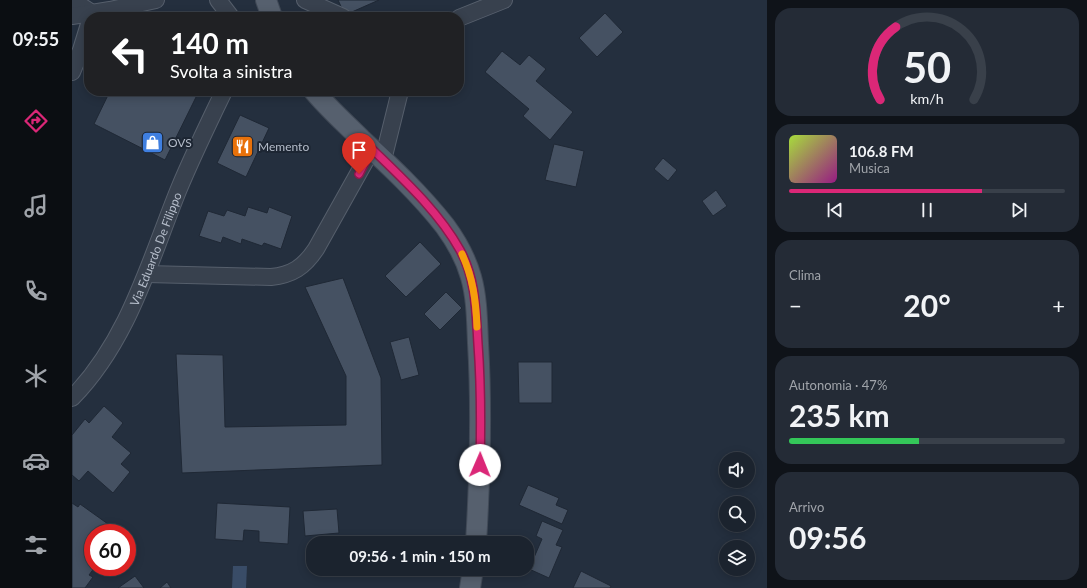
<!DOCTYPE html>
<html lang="it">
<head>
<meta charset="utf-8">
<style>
  body { margin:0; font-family:Lato,sans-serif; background:#242b36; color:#f1f3f6; height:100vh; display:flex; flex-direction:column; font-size:15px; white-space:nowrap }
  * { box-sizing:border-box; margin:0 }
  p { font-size:13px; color:#a0a4aa }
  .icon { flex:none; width:22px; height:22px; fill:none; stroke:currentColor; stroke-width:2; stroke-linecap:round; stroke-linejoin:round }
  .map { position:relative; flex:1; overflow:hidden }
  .panel { display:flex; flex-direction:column; gap:8px; padding:8px; background:#0f1319; width:320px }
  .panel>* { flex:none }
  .top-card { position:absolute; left:12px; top:12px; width:380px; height:84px; border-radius:16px; box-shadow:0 2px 10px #0003,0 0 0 1px #39404a; background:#202124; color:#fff; overflow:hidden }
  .fabs { position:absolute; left:647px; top:452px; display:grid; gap:8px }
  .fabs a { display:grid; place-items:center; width:36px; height:36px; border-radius:50%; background:#1b232e; box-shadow:0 2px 10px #0003,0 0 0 1px #39404a; font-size:20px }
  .speed { position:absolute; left:12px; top:524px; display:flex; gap:8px; font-size:20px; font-weight:700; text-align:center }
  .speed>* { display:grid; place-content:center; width:52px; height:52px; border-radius:50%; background:#1b232e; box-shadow:0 2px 10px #0003,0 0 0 1px #39404a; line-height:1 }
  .speed .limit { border:6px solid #d22; background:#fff; color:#111 }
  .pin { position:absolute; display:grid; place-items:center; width:34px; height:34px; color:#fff; margin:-41px -17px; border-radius:50% 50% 50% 0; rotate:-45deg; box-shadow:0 0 4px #0007 }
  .pin .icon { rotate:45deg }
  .me { position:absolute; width:44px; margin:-22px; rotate:1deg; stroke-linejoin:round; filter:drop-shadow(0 0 3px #0008) }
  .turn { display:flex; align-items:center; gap:14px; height:84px; padding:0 20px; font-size:18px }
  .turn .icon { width:52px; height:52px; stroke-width:2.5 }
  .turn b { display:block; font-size:28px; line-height:34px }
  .big { font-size:30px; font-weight:700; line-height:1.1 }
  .panel .widget { flex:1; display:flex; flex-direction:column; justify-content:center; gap:6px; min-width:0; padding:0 14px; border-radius:16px; background:#242b36 }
  .panel .dial { align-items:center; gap:0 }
  .dial svg { height:104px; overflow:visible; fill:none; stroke:#39404a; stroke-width:7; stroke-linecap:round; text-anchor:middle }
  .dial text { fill:#f1f3f6; stroke:none }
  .song { display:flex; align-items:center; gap:12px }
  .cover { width:48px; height:48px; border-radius:6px; background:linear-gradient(135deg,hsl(80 70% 55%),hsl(310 70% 35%)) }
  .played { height:4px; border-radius:2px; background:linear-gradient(90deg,#db2777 70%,#39404a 70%) }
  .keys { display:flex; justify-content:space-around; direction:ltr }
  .heat { display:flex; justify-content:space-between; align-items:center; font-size:22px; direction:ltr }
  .charge { height:6px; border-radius:3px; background:linear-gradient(90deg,#34c759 47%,#39404a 0) }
  .trip { position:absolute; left:234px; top:536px; width:228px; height:40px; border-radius:16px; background:#1b232e; box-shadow:0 2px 10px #0003,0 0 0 1px #39404a; font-weight:700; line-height:40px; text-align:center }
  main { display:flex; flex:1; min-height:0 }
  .tab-bar { display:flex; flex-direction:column; width:72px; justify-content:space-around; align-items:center; background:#0b0e12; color:#a0a4aa }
  .tab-bar .icon { width:28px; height:28px }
  .tab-bar .on { color:#db2777 }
  .tab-bar b { font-size:18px; color:#f1f3f6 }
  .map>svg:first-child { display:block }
</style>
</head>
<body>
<main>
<nav class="tab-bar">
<b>09:55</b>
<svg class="icon on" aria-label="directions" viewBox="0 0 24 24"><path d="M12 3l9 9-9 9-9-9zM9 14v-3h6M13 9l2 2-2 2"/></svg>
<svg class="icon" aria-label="music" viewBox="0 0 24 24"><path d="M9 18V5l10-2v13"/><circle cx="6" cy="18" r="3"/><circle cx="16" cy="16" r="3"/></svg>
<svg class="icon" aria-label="phone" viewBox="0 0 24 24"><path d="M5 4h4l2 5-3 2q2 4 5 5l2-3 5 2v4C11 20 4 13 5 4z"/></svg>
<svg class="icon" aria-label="climate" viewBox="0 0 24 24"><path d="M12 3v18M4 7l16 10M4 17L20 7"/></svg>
<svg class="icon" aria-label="car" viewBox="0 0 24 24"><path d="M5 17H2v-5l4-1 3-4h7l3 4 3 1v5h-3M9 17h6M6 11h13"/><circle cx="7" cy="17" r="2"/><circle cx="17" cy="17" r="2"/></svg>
<svg class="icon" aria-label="filters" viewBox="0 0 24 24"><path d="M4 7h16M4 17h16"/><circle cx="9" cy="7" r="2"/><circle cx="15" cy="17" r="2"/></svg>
</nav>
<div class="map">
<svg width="695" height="588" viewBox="0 0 695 588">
  <rect width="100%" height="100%" fill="#242f3e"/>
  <polygon fill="#394c67" points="161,566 175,566 174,588 160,588"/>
  <g fill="#455162" stroke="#1f2835">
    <polygon points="266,0 307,0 273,15"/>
    <polygon points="533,13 551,32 525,57 507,38"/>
    <polygon points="430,51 448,65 457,55 474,69 464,81 501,112 478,140 451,116 457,109 413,72"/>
    <polygon points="38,91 127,91 93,160 22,124"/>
    <polygon points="168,115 197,128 174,177 145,163"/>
    <polygon points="482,144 512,151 504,187 473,180"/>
    <polygon points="591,158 605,170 596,181 582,169"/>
    <polygon points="644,190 655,206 641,216 630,201"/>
    <polygon points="176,207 195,213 197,207 220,216 209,249 192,243 190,246 170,239 169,244 151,237 149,243 127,236 136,211 152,216 155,210 173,216"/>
    <polygon points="348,242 369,264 334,297 313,276"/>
    <polygon points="271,278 309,378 310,465 110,473 104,354 151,355 153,427 274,425 274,376 233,287"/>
    <polygon points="374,292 390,308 368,330 352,314"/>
    <polygon points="337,337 347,375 329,380 318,342"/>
    <polygon points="446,362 480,362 480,403 447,403"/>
    <polygon points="32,406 51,423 40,437 59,453 49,464 58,472 41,493 16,471 7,481 0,475 0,435 13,419 17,423"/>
    <polygon points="456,485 487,498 484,505 496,510 490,524 447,505"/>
    <polygon points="0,503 6,507 8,504 43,529 40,533 21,533 21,567 23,567 17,575 21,577 13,588 0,588"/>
    <polygon points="145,503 218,507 216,544 187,542 187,531 172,530 171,541 143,539"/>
    <polygon points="265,509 267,533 233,536 231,511"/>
    <polygon points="470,521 491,530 484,545 490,547 477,578 457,569 470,539 464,536"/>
    <polygon points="509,571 539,586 538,588 501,588"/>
    <polygon points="63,576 72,588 46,588"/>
    <polygon points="95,582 99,588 88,588"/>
  </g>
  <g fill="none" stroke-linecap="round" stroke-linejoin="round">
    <defs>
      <g id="minor">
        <polyline points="0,0 20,13 20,15"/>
        <polyline points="146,0 159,17"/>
        <polyline points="233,0 271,17"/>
        <polyline points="0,16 38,10 84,0"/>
        <polyline points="387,18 432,0"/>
        <polyline points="0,72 9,50 17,24"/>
        <polyline points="311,160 328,91"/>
        <path d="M75 274 199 277C220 275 232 267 244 249L300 149"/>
        <path id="s1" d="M0 398C56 341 77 263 106 191 120 157 136 124 152 91"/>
      </g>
      <g id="major">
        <polyline points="194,0 200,17"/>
        <path d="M242 91C256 108 273 123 289 139 318 166 348 194 373 226 384 241 394 259 399 277 405 298 405 321 406 343 410 410 408 476 404 543"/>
        <polyline points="398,588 401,569"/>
      </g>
    </defs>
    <use href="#minor" stroke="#565f6c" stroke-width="18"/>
    <use href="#major" stroke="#414a57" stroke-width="22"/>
    <use href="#minor" stroke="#38414e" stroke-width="16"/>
    <use href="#major" stroke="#56606e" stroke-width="20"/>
  </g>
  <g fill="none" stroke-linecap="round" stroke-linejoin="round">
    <defs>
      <path id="route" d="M287 174 300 149C332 180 366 211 388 250 404 279 404 312 406 344 409 384 409 425 408 465"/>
    </defs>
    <use href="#route" stroke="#8e194d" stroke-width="10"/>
    <use href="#route" stroke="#db2777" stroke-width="7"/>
    <path stroke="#f59e0b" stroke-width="7" d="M390 254C401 278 404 301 405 327"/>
  </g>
  <defs>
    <symbol id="shop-square" viewBox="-11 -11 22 22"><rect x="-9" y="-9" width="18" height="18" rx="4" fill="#3f7fe0" stroke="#1d2633"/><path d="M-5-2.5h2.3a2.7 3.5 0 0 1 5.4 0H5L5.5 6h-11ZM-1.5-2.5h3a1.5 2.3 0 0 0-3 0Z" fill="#fff"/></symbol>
    <symbol id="restaurant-square" viewBox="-11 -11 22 22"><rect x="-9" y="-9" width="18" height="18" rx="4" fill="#e8710a" stroke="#1d2633"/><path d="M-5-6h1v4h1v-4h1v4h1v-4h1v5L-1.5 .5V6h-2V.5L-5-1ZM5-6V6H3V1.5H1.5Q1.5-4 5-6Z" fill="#fff"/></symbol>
  </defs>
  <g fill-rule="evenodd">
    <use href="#shop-square" x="68" y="130" width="25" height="25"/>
    <use href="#restaurant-square" x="158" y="134" width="25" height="25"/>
  </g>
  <g text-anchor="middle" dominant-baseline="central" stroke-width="4" stroke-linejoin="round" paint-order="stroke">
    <g font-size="12" fill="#b4bcc9" stroke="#1d2633" text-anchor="start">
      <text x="96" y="142">OVS</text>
      <text x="186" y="146">Memento</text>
    </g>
    <g font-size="12" fill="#b4bcc9" stroke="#1d2633">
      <text stroke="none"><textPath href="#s1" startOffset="172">Via Eduardo De Filippo</textPath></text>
    </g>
  </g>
</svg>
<div class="fabs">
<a><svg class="icon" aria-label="sound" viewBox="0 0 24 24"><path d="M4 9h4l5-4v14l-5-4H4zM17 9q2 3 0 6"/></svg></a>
<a><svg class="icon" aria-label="search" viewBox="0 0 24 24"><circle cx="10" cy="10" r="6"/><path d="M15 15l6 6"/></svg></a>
<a><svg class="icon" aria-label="layers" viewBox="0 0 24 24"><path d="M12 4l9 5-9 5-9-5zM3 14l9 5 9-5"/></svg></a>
</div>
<div class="speed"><div class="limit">60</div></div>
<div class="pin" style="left:287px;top:174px;background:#d93025"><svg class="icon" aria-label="arrive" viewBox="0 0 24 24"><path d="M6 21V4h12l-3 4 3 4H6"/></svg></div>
<svg class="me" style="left:408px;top:465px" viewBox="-20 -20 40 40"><circle r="19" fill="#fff"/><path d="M0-13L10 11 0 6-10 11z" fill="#db2777"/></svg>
<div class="trip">09:56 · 1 min · 150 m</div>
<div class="top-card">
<div class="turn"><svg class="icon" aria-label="left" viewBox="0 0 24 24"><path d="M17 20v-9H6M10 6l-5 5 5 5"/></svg><div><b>140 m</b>Svolta a sinistra</div></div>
</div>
</div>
<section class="panel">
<div class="widget dial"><svg viewBox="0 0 100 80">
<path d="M14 69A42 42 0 1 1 86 69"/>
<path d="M14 69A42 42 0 0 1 26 13" stroke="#db2777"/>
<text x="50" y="56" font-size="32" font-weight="700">50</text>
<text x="50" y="72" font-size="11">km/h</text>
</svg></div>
<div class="widget">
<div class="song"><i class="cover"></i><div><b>106.8 FM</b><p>Musica</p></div></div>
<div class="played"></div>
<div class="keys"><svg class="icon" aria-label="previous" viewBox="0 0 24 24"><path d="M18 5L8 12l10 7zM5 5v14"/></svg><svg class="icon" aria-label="pause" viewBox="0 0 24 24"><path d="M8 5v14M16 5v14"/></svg><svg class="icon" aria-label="next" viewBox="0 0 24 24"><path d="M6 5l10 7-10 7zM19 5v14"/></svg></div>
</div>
<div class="widget"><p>Clima</p>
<div class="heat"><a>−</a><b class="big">20°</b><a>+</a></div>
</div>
<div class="widget"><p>Autonomia · 47%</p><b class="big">235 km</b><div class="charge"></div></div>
<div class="widget"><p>Arrivo</p><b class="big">09:56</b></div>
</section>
</main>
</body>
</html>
